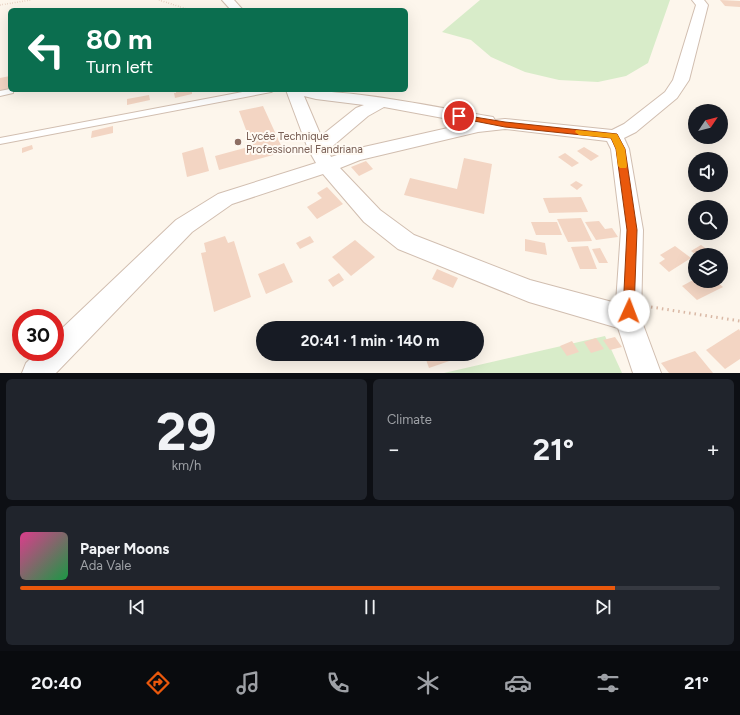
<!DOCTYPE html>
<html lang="en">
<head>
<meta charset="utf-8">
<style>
  body { margin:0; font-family:Figtree,sans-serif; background:#20242c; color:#f1f3f6; height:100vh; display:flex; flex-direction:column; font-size:15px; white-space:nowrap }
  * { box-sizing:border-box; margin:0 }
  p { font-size:13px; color:#9ea1a6 }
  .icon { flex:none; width:22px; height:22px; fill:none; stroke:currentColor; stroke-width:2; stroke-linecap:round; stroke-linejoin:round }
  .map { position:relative; height:373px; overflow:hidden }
  .side { display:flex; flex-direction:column; gap:6px; padding:6px; background:#0d0f14; flex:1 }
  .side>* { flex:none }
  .banner { position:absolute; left:8px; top:8px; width:400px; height:84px; border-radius:6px; box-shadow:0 4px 16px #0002; background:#0b6e4f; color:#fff; overflow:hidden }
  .needle { width:26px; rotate:55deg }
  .buttons { position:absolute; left:688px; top:104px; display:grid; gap:8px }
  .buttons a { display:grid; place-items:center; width:40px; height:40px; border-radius:50%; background:#171b24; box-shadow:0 4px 16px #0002; font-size:20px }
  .speed { position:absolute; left:12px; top:309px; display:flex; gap:8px; font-size:20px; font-weight:700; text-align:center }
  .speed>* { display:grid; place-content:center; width:52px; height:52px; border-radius:50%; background:#171b24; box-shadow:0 4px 16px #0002; line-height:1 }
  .speed .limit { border:6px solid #d22; background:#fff; color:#111 }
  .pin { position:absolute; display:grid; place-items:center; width:34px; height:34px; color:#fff; margin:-17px; border:2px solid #fff; border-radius:50%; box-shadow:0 1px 4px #0007 }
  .me { position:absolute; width:44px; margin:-22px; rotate:2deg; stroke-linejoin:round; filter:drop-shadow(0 0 3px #0008) }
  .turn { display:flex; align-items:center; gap:14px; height:84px; padding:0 12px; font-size:18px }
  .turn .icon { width:52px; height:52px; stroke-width:2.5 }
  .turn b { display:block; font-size:28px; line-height:34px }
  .big { font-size:30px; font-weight:700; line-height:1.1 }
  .side .tile { flex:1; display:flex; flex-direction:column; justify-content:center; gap:6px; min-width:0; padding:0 14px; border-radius:6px; background:#20242c }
  .side .dial { align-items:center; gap:0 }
  .dial b { font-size:52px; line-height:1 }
  .song { display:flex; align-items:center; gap:12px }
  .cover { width:48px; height:48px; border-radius:6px; background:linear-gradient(135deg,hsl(330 70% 55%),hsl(140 70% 35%)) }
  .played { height:4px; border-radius:2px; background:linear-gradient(90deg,#ea580c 85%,#363941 85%) }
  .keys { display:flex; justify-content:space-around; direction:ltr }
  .heat { display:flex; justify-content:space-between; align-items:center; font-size:22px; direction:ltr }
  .side .tiles { flex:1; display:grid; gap:6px; grid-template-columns:1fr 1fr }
  .tile:last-child { grid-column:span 2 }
  .trip { position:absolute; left:256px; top:321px; width:228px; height:40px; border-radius:20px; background:#171b24; box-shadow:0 4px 16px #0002; font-weight:700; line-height:40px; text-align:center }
  .menu { display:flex; height:64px; justify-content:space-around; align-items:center; background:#090b0e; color:#9ea1a6 }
  .menu .icon { width:28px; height:28px }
  .menu .selected { color:#ea580c }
  .menu b { font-size:18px; color:#f1f3f6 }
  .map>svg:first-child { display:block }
</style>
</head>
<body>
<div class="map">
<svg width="740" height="373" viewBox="0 0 740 373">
  <rect width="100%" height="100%" fill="#fdf6ec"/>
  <g fill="#d8ecc9">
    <polygon points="480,0 670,0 648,63 626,76 598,82 559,80 525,72 491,57 471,40 442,32"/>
    <polygon points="605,336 622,373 444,373"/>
  </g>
  <g fill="#f3d5c3">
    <polygon points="720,0 740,1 740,7 725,6"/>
    <polygon points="10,76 10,89 0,92 0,78"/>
    <polygon points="176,90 192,90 192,94 175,98 174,93 176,93"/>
    <polygon points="149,95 150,100 127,105 127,99"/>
    <polygon points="263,106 284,152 219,170 215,156 252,146 239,111"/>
    <polygon points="113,126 113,133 91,138 92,131"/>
    <polygon points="32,145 33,149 22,153 22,148"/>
    <polygon points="203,147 209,171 187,177 182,153"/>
    <polygon points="584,147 599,156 591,161 577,151"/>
    <polygon points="565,153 579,163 572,167 558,157"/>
    <polygon points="464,158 492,164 484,214 404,195 410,178 457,189"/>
    <polygon points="366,161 373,169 359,176 351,167"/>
    <polygon points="576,181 583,185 577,190 570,185"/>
    <polygon points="327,187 343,204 317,219 307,207 322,198 317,193"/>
    <polygon points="581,197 588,212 549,213 543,198"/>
    <polygon points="581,218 592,241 568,242 557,219"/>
    <polygon points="599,221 605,229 612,228 618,237 596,240 585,222"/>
    <polygon points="531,222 557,222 562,235 536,235"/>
    <polygon points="225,236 228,243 234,241 251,297 214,312 201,253 206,252 204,243"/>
    <polygon points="310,236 314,242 300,249 296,243"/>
    <polygon points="525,239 545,243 547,255 525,251"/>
    <polygon points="355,240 375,257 351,276 332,257"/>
    <polygon points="701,245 711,252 708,255 696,255 691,251"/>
    <polygon points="588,246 597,269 580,269 571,247"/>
    <polygon points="675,246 691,258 669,272 659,263 665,259 660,255"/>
    <polygon points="600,248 608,263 599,263 592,249"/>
    <polygon points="284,263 293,282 266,294 258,274"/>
    <polygon points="437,269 458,278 453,288 432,279"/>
    <polygon points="339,273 344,280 333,287 328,280"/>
    <polygon points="695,279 695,281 716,281 723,287 697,300 682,286"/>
    <polygon points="739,329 740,331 740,359 725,369 706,350"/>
    <polygon points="615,337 622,347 610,350 603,340"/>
    <polygon points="596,338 604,349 591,353 584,342"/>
    <polygon points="572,341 579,352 567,356 560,346"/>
    <polygon points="695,351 713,373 669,373 661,363"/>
    <polygon points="424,354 459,354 461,357 429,368"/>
  </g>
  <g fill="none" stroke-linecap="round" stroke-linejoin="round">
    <defs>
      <g id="lane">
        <polygon points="10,89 10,90 13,90 13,93 0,96 0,91"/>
        <polygon points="253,90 275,90 271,92 0,144 0,138"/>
      </g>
      <g id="street">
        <polygon points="222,0 234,0 243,10 231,10"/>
        <path d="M692 0H704L708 5 689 80 677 98 636 132 624 138 629 149 643 230 641 319 661 373H633L618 328 529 302 398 249 364 222 323 174 232 204 192 232 56 373H22L26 363 37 352H55V335L176 220 218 194 316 163 308 149 286 90C354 90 420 104 487 116L493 117 495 120 505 119 612 130 624 124 665 92 673 80 696 5ZM304 96 316 99 364 105 356 108 321 136ZM384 107 470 123 355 149 331 157 328 150 368 116ZM505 129 607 141 611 149 621 230 616 303 530 280 414 235 380 210 340 168 360 160 478 132Z"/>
      </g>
    </defs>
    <use href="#lane" stroke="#d1beb0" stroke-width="2"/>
    <use href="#street" stroke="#d1beb0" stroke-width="2"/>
    <g stroke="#d9b8a5" stroke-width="1.5" stroke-dasharray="0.5 2" stroke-linecap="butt">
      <polyline points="159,0 190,10"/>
      <polyline points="0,5 31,0"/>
    </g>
    <polyline stroke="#d9b8a5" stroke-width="3" stroke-dasharray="1.5 4" stroke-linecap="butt" points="651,307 740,321"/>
    <use href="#lane" fill="#fff" fill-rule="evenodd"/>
    <use href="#street" fill="#fff" fill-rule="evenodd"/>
  </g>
  <polygon fill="#ea580c" stroke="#983908" points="456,114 505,122 617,134 625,149 637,230 634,311 633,315 629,316 624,315 623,311 627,230 616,149 611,138 505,127 459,118 456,118"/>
  <polygon fill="#f59e0b" points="576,130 617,134 625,149 627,166 626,168 620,168 618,166 616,149 611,138 579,135 575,132"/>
  <circle fill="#8d6e63" stroke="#fffaf3" stroke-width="1.5" cx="238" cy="142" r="4"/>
  <g text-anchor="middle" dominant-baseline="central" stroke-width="4" stroke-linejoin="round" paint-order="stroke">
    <g font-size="11" fill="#785e54" stroke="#fffaf3" text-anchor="start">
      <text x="246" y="136">Lycée Technique<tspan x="246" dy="13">Professionnel Fandriana</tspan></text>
    </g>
  </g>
</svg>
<div class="buttons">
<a><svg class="needle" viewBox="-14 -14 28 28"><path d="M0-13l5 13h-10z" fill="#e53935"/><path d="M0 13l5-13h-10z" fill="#9ea1a6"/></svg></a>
<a><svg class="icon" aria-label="sound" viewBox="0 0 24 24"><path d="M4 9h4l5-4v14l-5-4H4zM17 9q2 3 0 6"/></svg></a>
<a><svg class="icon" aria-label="search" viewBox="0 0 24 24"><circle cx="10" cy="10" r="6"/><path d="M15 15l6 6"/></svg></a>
<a><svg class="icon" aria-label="layers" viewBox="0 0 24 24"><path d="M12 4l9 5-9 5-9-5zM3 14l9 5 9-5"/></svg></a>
</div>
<div class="speed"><div class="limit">30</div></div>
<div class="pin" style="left:459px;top:116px;background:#d93025"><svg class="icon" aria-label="arrive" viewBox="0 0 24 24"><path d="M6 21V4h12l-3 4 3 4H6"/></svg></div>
<svg class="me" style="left:629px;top:311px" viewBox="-20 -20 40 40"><circle r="19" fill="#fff"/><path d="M0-13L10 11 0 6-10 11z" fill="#ea580c"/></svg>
<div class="trip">20:41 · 1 min · 140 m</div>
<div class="banner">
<div class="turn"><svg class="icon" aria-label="left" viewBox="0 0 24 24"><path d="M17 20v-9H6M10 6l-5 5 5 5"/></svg><div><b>80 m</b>Turn left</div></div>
</div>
</div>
<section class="side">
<div class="tiles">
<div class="tile dial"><b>29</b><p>km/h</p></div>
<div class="tile"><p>Climate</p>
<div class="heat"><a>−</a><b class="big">21°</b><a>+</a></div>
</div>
<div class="tile">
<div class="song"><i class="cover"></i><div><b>Paper Moons</b><p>Ada Vale</p></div></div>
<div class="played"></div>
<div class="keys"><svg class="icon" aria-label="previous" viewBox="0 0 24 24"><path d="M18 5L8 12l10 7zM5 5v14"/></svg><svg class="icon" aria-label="pause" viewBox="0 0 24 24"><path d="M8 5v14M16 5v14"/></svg><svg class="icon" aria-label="next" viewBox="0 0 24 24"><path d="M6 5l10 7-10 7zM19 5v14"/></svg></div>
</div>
</div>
</section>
<nav class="menu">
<b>20:40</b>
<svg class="icon selected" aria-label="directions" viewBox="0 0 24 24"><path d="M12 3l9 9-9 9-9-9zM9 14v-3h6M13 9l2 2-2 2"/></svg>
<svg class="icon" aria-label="music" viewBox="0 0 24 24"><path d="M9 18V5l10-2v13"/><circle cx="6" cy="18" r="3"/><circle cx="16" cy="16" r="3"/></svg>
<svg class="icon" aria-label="phone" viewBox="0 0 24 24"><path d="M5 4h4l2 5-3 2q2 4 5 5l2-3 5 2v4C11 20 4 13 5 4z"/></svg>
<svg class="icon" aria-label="climate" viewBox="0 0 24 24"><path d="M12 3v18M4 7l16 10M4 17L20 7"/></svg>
<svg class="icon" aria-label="car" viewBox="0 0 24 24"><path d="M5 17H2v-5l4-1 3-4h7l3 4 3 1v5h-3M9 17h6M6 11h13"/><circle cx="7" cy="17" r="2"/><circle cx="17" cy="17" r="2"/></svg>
<svg class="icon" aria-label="filters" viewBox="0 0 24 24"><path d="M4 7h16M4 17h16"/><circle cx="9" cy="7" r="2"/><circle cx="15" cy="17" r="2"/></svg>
<b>21°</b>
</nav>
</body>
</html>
